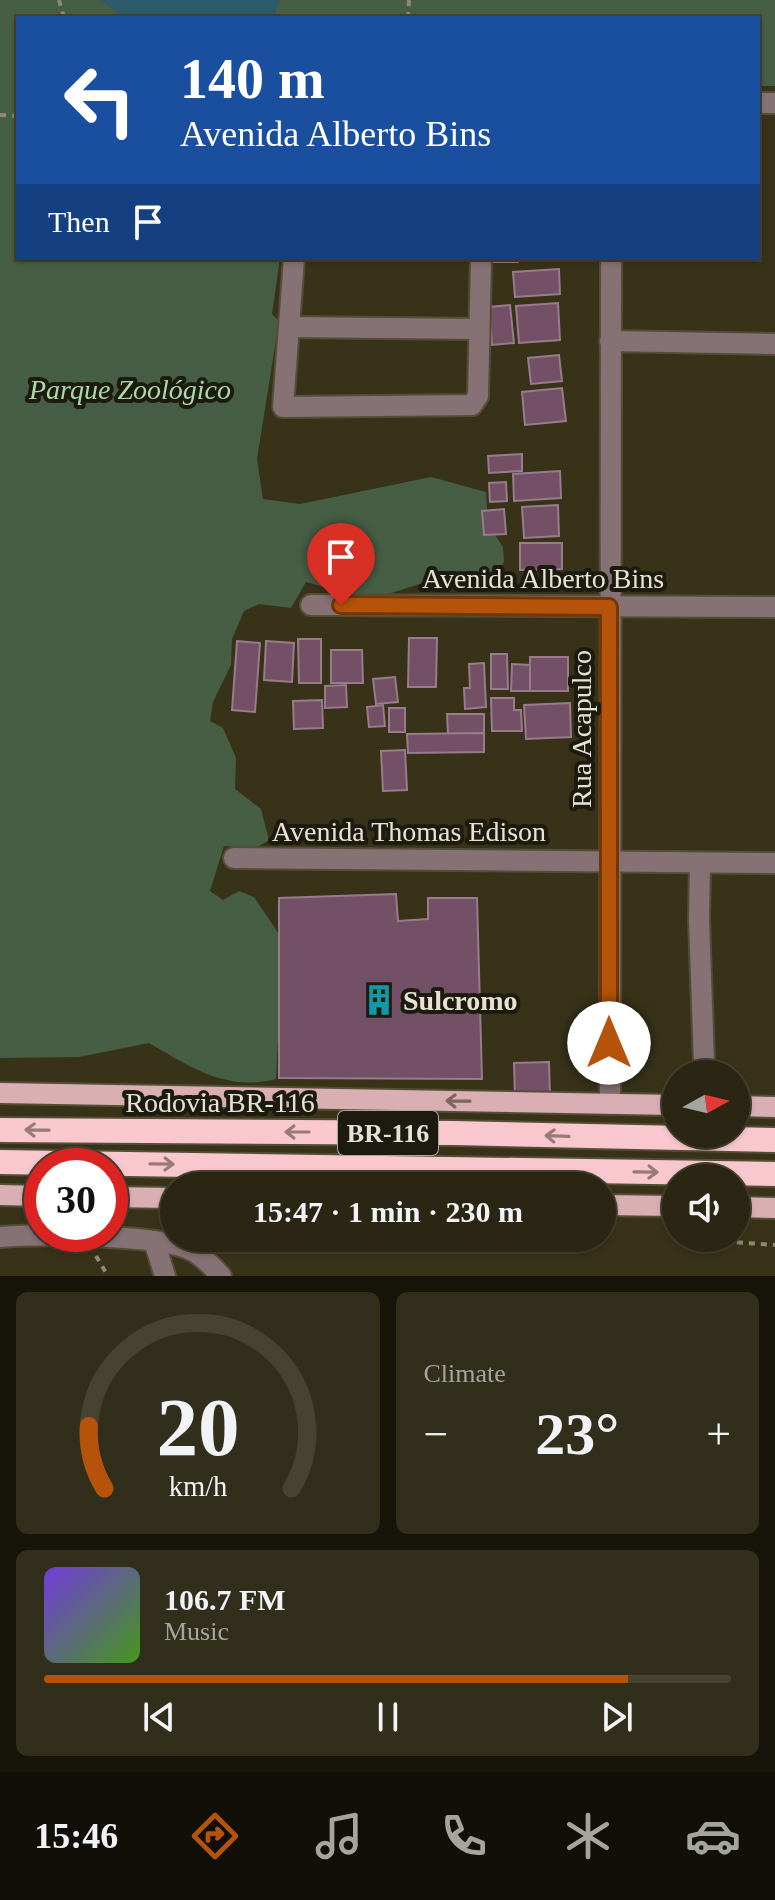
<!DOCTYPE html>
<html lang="en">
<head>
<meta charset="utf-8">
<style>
  body { margin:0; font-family:Georgia,serif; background:#322e1c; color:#f1f3f6; height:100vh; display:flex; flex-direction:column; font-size:30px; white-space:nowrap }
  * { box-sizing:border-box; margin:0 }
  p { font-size:26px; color:#a5a5a0 }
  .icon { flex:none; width:44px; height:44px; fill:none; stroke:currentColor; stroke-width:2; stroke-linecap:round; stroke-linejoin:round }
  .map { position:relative; height:1276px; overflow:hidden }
  .side { display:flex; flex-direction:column; gap:16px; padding:16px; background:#17150a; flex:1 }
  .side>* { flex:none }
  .banner { position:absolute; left:16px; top:16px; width:744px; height:244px; border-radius:0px; box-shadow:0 2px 6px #0004,0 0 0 2px #464333; background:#1a4fa0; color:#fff; overflow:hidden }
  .needle { width:52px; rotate:82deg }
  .tools { position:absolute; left:662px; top:1060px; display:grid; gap:16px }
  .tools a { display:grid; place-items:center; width:88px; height:88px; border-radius:50%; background:#2a2613; box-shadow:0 2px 6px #0004,0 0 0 2px #464333; font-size:40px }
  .speed { position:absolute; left:24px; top:1148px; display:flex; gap:16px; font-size:40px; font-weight:700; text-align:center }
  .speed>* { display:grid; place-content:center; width:104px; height:104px; border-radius:50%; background:#2a2613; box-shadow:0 2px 6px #0004,0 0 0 2px #464333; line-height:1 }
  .speed .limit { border:12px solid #d22; background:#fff; color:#111 }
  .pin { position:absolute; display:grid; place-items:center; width:68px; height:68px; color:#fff; margin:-82px -34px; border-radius:50% 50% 50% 0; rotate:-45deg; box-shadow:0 0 8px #0007 }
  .pin .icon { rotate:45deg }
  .me { position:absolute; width:88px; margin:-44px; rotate:0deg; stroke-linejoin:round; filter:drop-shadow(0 0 6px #0008) }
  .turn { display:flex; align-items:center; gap:28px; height:168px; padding:0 32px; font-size:36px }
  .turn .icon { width:104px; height:104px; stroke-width:2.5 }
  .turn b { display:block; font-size:56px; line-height:68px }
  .then { display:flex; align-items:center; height:76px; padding:0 32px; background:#0003; gap:16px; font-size:30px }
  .big { font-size:60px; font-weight:700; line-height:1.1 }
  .side .widget { flex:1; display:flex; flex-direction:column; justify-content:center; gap:12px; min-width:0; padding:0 28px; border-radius:12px; background:#322e1c }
  .side .dial { align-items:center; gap:0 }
  .dial svg { height:208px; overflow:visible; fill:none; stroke:#464333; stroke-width:7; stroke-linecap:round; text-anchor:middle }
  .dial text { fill:#f1f3f6; stroke:none }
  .song { display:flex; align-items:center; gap:24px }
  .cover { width:96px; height:96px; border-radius:12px; background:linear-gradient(135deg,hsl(260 70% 55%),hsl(100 70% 35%)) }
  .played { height:8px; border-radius:4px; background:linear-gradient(90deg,#b45309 85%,#464333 85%) }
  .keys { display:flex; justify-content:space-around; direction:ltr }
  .heat { display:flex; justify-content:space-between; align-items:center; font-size:44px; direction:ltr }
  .side .tiles { flex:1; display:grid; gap:16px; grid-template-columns:1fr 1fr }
  .widget:last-child { grid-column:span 2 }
  .trip { position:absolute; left:160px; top:1172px; width:456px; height:80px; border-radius:40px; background:#2a2613; box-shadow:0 2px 6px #0004,0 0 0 2px #464333; font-weight:700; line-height:80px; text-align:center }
  .menu { display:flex; height:128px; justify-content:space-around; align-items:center; background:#110f08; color:#a5a5a0 }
  .menu .icon { width:56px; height:56px }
  .menu .current { color:#b45309 }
  .menu b { font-size:36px; color:#f1f3f6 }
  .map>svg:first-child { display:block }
</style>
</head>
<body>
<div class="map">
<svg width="775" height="1276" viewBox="0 0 775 1276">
  <rect width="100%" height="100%" fill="#383219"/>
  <path fill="#455e44" d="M0 0H775V86H758V18H18V258H280L272 314 279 321 257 459 263 499 300 504 431 477 486 492 488 524 503 547 504 562 495 576 480 584 429 581 369 600 306 582 291 608 259 604 244 611 232 639 231 665 213 702 210 721 223 728 236 758 235 789 261 809 269 840 256 848 224 846 210 891 223 900 239 891 254 897 283 940 276 1079C226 1092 191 1067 149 1043L79 1057 0 1058Z"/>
  <polygon fill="#2d5b6b" points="101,0 279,0 274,18 124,18"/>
  <g fill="#735066" stroke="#977c8c" stroke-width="2">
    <rect x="493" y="258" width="25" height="4"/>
    <polygon points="559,269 560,294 515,297 513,272"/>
    <polygon points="558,303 560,340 519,343 516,306"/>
    <polygon points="510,305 514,343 492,345 489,307"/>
    <polygon points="559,355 562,381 531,384 528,358"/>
    <polygon points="562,388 566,421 525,425 522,392"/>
    <polygon points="522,454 522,471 489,473 488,456"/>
    <polygon points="560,471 561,498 514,501 513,474"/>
    <polygon points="506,482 507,501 490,502 489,483"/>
    <polygon points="558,505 559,536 524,538 522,507"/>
    <polygon points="504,509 506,534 484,535 482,511"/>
    <polygon points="520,543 562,543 562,569 520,570"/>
    <polygon points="409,638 437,638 436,687 408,687"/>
    <polygon points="298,639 321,639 321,683 299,683"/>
    <polygon points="237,641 260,643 255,712 232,710"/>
    <polygon points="266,641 294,643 292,682 264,680"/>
    <polygon points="331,650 362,650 363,683 331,683"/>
    <polygon points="491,654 507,654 508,689 491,689"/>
    <rect x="530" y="657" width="38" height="34"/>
    <polygon points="484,663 486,707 465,709 464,688 470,688 469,664"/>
    <polygon points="512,664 530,665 530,691 511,691"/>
    <polygon points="395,677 398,702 376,704 373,679"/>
    <polygon points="346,685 347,707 325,708 325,686"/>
    <polygon points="491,698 514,698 514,710 521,710 522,731 492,731"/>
    <polygon points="322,700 323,728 294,729 293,701"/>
    <polygon points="570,703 571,737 526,739 524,705"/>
    <polygon points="383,705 385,726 369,727 367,707"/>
    <rect x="389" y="708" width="16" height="24"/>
    <polygon points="447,714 484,714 484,733 448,734"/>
    <polygon points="484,733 484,752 408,753 407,734"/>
    <polygon points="405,750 407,790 383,791 381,751"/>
    <polygon points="396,894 398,921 428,919 428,898 477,898 482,1079 279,1078 279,898"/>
    <polygon points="549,1062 550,1097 515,1098 514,1063"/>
  </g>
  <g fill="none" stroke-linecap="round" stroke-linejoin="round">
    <defs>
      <g id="minor">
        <polyline points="758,103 775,103"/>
        <polyline points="294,258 283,407 472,405 478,396 481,258"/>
        <polyline points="289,327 479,329"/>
        <polyline points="610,341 775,344"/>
        <polyline points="311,605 775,607"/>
        <polyline points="234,858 775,863"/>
        <polyline points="700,863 699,920 704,1062"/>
        <polyline points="610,1104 611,258"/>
        <path d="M0 1237C37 1234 163 1234 193 1251 203 1257 213 1267 221 1276"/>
        <polyline points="154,1241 165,1276"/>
      </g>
      <g id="major">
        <polyline points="0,1093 676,1105"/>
        <polyline points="736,1106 775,1107"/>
        <polyline points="0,1195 42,1196"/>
        <polyline points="110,1197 174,1198"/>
        <polyline points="602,1205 676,1206"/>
        <polyline points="736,1207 775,1208"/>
      </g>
      <g id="highway">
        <polyline points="0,1130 453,1133 775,1140"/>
        <polyline points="0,1162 775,1174"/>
      </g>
    </defs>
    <use href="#minor" stroke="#544e37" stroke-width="24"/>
    <use href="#major" stroke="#544e37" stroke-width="24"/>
    <use href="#highway" stroke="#544e37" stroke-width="28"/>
    <g stroke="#8d8974" stroke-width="4" stroke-dasharray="6 6" stroke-linecap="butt">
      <polyline points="59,0 64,18"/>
      <polyline points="408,18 409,0"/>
      <polyline points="0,115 18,116"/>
      <polyline points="703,1238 703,1240 775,1245"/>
      <polyline points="96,1256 108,1276"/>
    </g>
    <use href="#minor" stroke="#867174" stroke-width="20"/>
    <use href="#major" stroke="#d9afb4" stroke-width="20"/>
    <use href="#highway" stroke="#f9c8ce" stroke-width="24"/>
  </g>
  <defs><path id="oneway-shaft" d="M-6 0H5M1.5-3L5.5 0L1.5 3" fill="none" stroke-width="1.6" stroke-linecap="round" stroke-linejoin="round" transform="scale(2)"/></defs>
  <use stroke="#7b6462" href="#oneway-shaft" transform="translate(458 1101) rotate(-179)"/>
  <g stroke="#967a78">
    <use href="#oneway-shaft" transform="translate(37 1130) rotate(-179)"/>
    <use href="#oneway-shaft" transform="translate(297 1132) rotate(-180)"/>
    <use href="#oneway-shaft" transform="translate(557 1136) rotate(-178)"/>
    <use href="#oneway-shaft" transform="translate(162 1164) rotate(1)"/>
    <use href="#oneway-shaft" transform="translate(646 1172) rotate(1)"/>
  </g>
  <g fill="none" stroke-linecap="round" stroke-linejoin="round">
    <defs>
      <polyline id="route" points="341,605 609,607 609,1043"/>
    </defs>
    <use href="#route" stroke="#753606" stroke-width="20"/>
    <use href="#route" stroke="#b45309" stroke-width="14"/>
  </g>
  <defs>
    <symbol id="building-bare" viewBox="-9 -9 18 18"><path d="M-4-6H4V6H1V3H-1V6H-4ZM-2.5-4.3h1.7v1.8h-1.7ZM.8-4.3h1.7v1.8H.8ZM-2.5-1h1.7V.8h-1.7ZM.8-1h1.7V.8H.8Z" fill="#0f9aa8" stroke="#1d1a0f" stroke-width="2.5" paint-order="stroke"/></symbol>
  </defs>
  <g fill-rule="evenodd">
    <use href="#building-bare" x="357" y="978" width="44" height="44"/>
  </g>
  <g text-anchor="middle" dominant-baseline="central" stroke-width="8" stroke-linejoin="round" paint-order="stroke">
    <rect fill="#1d1a0f" stroke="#aaa799" stroke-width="2" x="338" y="1111" width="100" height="44" rx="6"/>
    <g font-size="26" font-weight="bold" fill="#e6e3d4">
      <text x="388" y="1133">BR-116</text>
    </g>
    <g font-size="28" font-style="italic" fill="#aadba7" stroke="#1d1a0f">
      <text x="130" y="389">Parque Zoológico</text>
    </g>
    <g font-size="28" fill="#e6e3d4" stroke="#1d1a0f">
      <text x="543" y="578">Avenida Alberto Bins</text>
      <text transform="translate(581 729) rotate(-90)">Rua Acapulco</text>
      <text x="409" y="831">Avenida Thomas Edison</text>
      <text x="220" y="1102">Rodovia BR-116</text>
    </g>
    <g font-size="28" font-weight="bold" fill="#e6e3d4" stroke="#1d1a0f" text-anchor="start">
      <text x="403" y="1000">Sulcromo</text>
    </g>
  </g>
</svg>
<div class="tools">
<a><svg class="needle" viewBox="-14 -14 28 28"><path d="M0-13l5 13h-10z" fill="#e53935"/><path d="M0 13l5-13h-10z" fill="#a5a5a0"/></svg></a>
<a><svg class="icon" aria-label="sound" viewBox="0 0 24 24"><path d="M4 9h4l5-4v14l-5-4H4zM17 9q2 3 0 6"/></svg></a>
</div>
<div class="speed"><div class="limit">30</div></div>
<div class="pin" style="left:341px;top:605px;background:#d93025"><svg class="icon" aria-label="arrive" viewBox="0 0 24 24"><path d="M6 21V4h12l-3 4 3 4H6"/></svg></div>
<svg class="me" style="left:609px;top:1043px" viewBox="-20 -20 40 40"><circle r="19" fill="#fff"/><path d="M0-13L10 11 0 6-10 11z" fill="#b45309"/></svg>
<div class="trip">15:47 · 1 min · 230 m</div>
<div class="banner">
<div class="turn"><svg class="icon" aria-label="left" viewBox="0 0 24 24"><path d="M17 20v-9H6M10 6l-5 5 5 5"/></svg><div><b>140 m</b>Avenida Alberto Bins</div></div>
<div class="then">Then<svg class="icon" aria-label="arrive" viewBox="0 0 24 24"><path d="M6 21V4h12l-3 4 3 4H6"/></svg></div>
</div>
</div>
<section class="side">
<div class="tiles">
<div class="widget dial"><svg viewBox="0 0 100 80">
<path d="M14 69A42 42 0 1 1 86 69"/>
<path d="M14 69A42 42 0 0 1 8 45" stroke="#b45309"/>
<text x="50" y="56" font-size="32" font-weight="700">20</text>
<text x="50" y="72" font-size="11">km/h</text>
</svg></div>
<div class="widget"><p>Climate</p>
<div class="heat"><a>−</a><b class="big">23°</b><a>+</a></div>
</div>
<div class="widget">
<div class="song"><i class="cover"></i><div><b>106.7 FM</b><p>Music</p></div></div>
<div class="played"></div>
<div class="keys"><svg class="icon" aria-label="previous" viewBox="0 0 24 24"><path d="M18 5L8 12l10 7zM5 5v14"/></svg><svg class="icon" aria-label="pause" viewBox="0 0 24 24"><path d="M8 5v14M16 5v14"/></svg><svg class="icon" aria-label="next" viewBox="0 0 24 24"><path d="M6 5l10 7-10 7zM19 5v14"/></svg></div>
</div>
</div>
</section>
<nav class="menu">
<b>15:46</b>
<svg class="icon current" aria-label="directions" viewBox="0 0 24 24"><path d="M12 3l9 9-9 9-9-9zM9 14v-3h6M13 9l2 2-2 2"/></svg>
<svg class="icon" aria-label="music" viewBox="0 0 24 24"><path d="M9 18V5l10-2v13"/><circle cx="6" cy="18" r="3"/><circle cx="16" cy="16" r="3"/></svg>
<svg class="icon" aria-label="phone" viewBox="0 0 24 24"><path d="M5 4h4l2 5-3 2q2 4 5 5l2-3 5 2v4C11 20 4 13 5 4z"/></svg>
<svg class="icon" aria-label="climate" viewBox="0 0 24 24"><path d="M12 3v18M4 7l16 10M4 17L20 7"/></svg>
<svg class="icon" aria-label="car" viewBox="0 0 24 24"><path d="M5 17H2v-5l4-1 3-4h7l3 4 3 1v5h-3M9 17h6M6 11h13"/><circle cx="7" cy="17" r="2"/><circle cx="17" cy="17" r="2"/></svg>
</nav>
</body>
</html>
